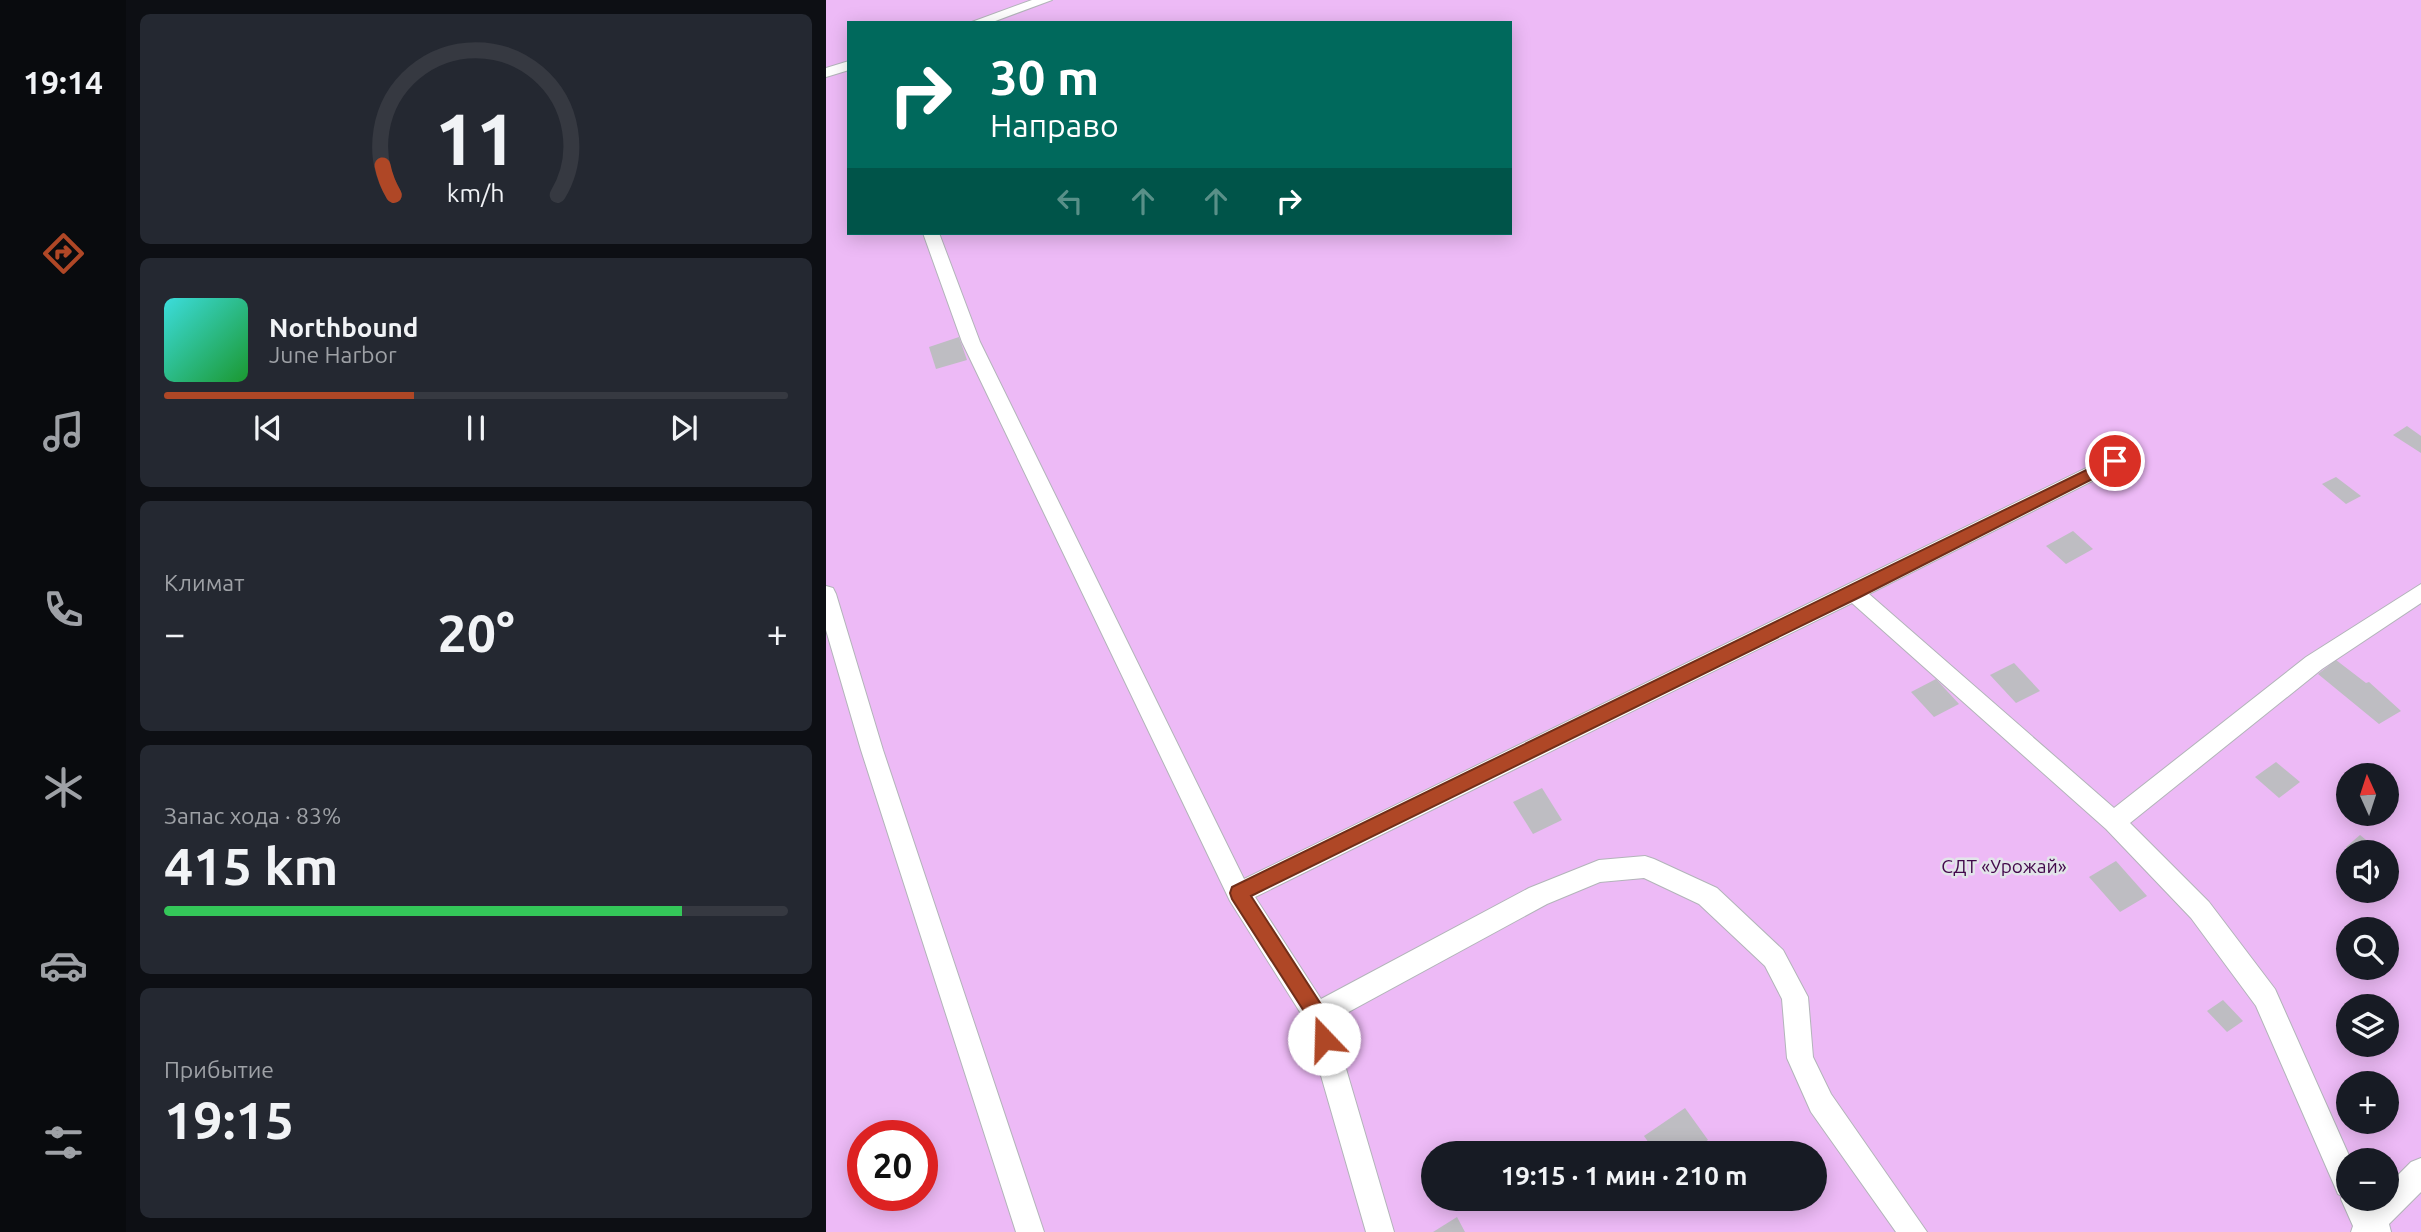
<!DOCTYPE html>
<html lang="ru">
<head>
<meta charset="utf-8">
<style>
  body { margin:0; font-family:Ubuntu,sans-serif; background:#242831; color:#f1f3f6; height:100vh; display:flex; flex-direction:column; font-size:26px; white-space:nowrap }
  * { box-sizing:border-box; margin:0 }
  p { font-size:23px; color:#9ea1a6 }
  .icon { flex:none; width:38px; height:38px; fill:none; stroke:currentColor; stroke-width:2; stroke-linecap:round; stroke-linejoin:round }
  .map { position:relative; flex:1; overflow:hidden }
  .panel { display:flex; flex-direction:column; gap:14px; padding:14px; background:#0d0f14; width:700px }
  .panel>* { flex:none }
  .top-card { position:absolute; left:21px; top:21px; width:665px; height:214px; border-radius:0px; box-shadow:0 4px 18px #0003; background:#00695c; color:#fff; overflow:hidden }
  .needle { width:46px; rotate:357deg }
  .tools { position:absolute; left:1510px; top:763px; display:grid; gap:14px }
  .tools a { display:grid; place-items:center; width:63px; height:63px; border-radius:50%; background:#171b24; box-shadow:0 4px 18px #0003; font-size:35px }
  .speed { position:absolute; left:21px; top:1120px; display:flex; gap:14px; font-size:35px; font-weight:700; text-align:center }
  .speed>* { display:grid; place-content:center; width:91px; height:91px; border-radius:50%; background:#171b24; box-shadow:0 4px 18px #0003; line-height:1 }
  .speed .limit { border:10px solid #d22; background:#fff; color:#111 }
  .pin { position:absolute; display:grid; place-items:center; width:60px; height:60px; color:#fff; margin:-30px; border:4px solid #fff; border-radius:50%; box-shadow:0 2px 7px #0007 }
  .me { position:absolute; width:77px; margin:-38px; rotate:339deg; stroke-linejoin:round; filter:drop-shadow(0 0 5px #0008) }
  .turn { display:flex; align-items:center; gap:24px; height:147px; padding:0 28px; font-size:32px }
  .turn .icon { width:91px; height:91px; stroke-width:2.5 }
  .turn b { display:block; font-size:49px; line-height:60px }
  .lanes { display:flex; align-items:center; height:66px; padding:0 28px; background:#0003; justify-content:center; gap:35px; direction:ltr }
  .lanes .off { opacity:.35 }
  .big { font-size:52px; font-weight:600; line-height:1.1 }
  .panel .tile { flex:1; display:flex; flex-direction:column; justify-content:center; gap:10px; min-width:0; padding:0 24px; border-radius:10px; background:#242831 }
  .panel .dial { align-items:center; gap:0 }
  .dial svg { height:182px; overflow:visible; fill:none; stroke:#363941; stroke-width:7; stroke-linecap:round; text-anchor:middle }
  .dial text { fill:#f1f3f6; stroke:none }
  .song { display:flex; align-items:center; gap:21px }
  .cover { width:84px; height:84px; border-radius:10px; background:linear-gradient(135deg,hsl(180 70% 55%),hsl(130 70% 35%)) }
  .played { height:7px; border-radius:4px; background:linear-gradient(90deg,#af4726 40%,#363941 40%) }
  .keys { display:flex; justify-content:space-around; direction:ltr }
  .heat { display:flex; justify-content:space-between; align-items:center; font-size:38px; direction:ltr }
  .charge { height:10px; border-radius:5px; background:linear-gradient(90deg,#34c759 83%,#363941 0) }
  .trip { position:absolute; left:595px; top:1141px; width:406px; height:70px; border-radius:35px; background:#171b24; box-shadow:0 4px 18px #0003; font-weight:600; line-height:70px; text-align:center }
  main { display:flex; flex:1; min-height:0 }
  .tabs { display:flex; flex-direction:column; width:126px; justify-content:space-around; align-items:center; background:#090b0e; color:#9ea1a6 }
  .tabs .icon { width:49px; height:49px }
  .tabs .active { color:#af4726 }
  .tabs b { font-size:32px; color:#f1f3f6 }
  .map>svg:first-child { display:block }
</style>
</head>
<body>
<main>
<nav class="tabs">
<b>19:14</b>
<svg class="icon active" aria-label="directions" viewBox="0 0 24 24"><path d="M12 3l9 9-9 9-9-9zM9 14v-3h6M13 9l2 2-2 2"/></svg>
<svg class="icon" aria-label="music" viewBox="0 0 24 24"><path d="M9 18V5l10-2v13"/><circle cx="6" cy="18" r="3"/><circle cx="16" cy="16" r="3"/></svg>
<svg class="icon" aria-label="phone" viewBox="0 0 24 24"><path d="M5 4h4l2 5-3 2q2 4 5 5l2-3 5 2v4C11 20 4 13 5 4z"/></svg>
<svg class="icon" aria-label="climate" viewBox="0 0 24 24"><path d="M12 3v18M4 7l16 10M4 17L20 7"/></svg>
<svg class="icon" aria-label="car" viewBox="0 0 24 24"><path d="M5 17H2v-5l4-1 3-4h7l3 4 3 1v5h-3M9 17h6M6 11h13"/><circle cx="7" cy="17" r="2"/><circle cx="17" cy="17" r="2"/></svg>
<svg class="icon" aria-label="filters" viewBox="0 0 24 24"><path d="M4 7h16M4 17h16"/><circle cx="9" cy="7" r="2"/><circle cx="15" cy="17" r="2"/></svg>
</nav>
<section class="panel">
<div class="tile dial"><svg viewBox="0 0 100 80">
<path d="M14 69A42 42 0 1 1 86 69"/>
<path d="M14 69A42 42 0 0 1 9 56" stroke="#af4726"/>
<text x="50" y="56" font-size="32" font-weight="700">11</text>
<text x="50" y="72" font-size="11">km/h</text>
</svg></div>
<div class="tile">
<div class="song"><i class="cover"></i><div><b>Northbound</b><p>June Harbor</p></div></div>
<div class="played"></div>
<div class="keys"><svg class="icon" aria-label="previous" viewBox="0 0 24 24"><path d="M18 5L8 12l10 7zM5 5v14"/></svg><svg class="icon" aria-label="pause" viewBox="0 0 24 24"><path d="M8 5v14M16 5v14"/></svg><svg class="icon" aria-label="next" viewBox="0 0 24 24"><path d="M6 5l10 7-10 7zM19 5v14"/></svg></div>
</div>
<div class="tile"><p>Климат</p>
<div class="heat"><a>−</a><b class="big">20°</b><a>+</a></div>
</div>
<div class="tile"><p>Запас хода · 83%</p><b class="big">415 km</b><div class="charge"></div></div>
<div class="tile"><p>Прибытие</p><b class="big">19:15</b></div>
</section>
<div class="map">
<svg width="1595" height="1232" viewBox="0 0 1595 1232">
  <rect width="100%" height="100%" fill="#e2e4e9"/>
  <path fill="#edbaf6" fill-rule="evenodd" d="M0 0H1595V1232H0ZM23 23H684V233H23ZM1522 775H1561V814H1522ZM1522 852H1561V891H1522ZM1522 929H1561V968H1522ZM1522 1006H1561V1045H1522ZM1522 1083H1561V1122H1522ZM37 1136H96V1195H37ZM607 1153H989V1199H607ZM1522 1160H1561V1199H1522Z"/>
  <g fill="#bebdc2">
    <polygon points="133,337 141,360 110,369 103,347"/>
    <polygon points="1581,426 1595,436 1595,453 1567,435"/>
    <polygon points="1510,477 1535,496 1520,504 1496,484"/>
    <polygon points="1247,531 1267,549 1240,564 1220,546"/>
    <polygon points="1510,660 1540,683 1543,682 1575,711 1553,724 1492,674"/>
    <polygon points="1188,663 1214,691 1190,703 1164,675"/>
    <polygon points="1110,679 1133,704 1108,717 1085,692"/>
    <polygon points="1450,762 1474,782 1453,798 1429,777"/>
    <polygon points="716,788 736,820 707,834 687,802"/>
    <polygon points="1534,835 1555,852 1526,852 1520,847"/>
    <polygon points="1290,861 1321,896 1294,912 1263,877"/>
    <polygon points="1397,1000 1417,1021 1401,1032 1381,1011"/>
    <polygon points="859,1108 882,1140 863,1153 830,1153 818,1136"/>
    <polygon points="631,1217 639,1232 607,1232"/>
  </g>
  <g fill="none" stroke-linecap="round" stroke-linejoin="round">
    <defs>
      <g id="lane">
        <polygon points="206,0 226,0 164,23 143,23"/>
        <polygon points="23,61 23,70 0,77 0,68"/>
        <polygon points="97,233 113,233 154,342 418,879 1289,454 1299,461 1296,466 1043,594 1288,808 1480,657 1595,584 1595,603 1496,669 1304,823 1383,902 1449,989 1525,1160 1522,1160 1522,1199 1544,1199 1545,1202 1561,1199 1561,1186 1585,1162 1595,1158 1595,1192 1563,1224 1565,1232 1525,1232 1527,1226 1515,1199 1516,1196 1512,1194 1430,1006 1365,918 1280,829 1026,603 429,897 495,999 703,888 773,860 819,856 828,859 891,888 957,950 982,997 987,1057 1005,1094 1101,1232 1070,1232 985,1112 961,1058 956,999 939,966 873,904 818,878 774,882 721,904 506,1021 568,1232 540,1232 479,1020 404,901 136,342"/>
        <polygon points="0,586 7,588 10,594 57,750 218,1232 190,1232 35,750 0,630"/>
      </g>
    </defs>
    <use href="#lane" stroke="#b2b4b9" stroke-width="2"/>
    <use href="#lane" fill="#fff" fill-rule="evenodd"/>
  </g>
  <polygon fill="#af4726" stroke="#722e19" stroke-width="2" points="1289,456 1296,461 1294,465 1034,597 425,896 498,1009 508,1039 505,1046 498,1049 491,1046 483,1019 406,899 404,893 406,887"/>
  <g text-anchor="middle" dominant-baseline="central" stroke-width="5" stroke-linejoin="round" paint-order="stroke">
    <g font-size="19" fill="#42084b" stroke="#e2e4e9">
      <text x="1178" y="866">СДТ «Урожай»</text>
    </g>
  </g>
</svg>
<div class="tools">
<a><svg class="needle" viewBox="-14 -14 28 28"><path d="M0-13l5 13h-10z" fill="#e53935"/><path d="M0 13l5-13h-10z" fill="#9ea1a6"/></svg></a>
<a><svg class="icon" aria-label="sound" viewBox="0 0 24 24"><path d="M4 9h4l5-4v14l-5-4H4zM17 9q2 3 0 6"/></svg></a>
<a><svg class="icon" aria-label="search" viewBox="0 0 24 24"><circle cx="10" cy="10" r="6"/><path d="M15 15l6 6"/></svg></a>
<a><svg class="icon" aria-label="layers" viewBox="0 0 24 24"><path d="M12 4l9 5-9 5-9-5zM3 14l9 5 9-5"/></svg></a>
<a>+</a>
<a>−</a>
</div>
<div class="speed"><div class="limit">20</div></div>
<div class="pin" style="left:1289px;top:461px;background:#d93025"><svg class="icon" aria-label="arrive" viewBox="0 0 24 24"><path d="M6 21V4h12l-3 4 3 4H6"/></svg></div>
<svg class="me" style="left:498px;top:1039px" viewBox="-20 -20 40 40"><circle r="19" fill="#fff"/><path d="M0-13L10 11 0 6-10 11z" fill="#af4726"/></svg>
<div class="trip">19:15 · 1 мин · 210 m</div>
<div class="top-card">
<div class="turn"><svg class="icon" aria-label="right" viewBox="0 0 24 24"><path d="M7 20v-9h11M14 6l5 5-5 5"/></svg><div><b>30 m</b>Направо</div></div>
<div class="lanes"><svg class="icon off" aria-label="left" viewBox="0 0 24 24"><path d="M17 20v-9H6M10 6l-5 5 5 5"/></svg><svg class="icon off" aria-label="ahead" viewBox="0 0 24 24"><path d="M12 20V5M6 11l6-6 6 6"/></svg><svg class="icon off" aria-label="ahead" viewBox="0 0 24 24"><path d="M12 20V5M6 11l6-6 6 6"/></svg><svg class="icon" aria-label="right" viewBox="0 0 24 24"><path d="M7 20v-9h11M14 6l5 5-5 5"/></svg></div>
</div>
</div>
</main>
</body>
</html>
